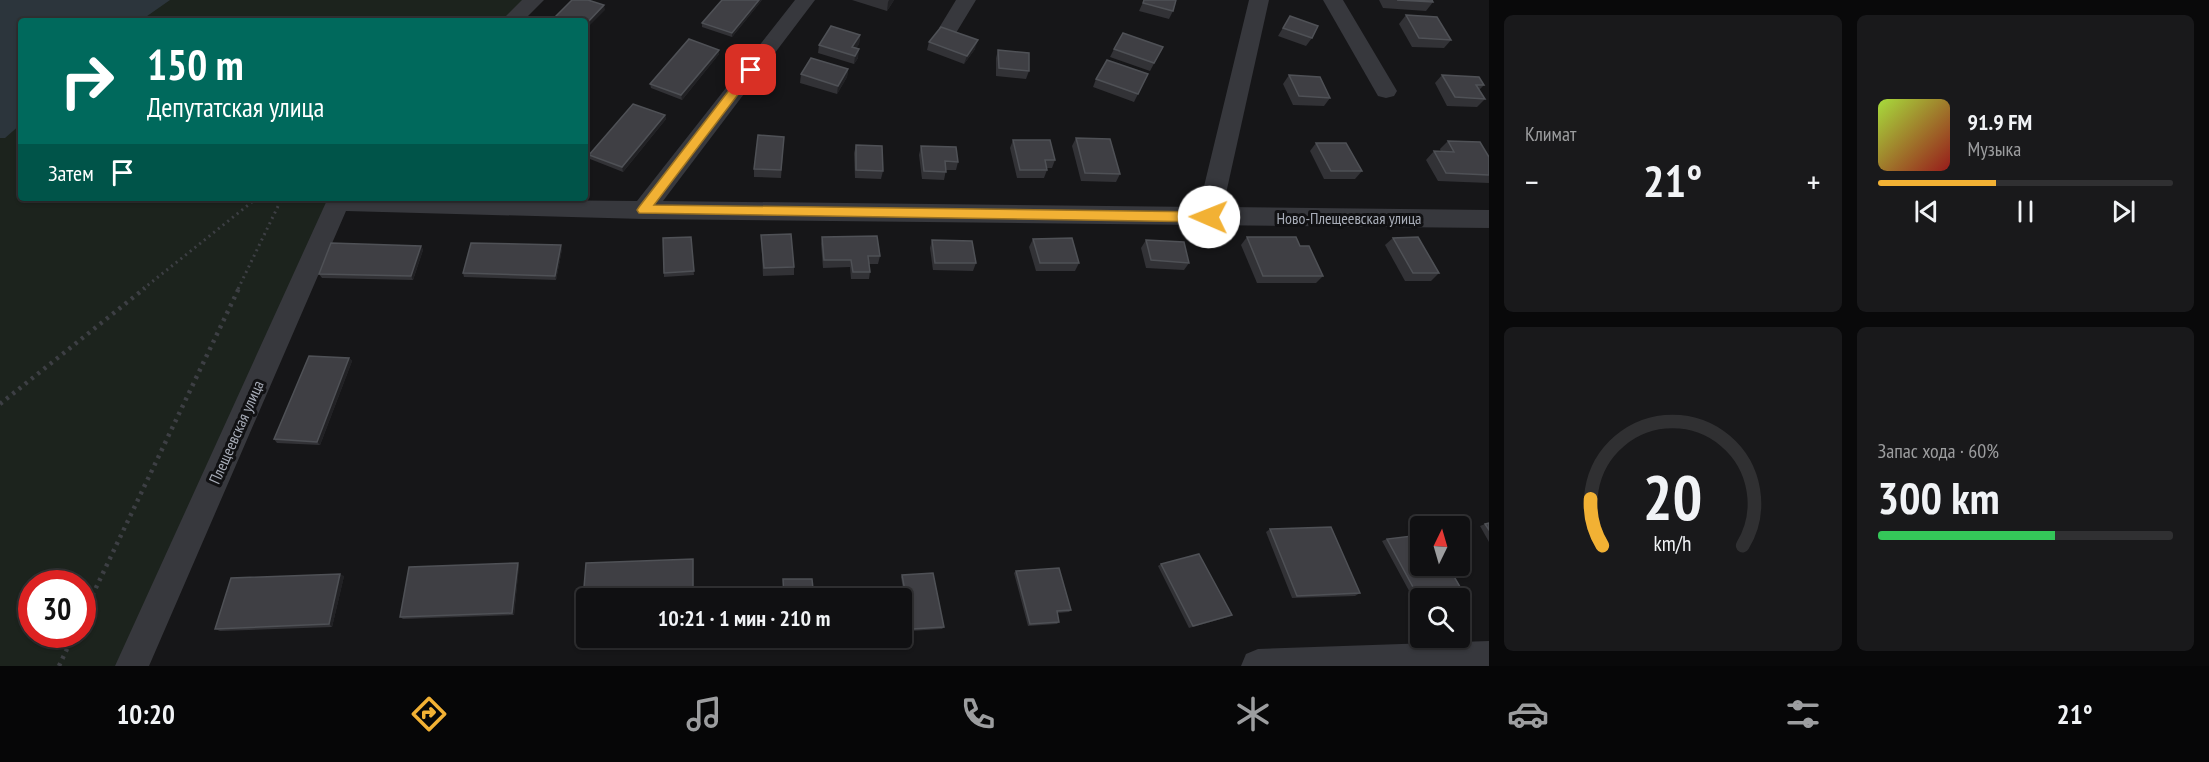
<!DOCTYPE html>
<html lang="ru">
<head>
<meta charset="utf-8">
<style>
  body { margin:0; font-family:"PT Sans Narrow",sans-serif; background:#19191b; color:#f1f3f6; height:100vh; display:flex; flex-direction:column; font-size:22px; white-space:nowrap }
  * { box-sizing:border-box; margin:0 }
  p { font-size:20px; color:#9c9d9f }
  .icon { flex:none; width:33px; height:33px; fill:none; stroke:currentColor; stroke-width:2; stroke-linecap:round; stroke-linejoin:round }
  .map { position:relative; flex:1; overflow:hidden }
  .sheet { display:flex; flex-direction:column; gap:15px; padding:15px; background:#09090a; width:720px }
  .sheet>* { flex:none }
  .hud { position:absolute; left:18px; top:18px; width:570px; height:183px; border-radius:6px; box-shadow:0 2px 4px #0004,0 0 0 2px #303032; background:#00695c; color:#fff; overflow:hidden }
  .needle { width:39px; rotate:5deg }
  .controls { position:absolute; left:1410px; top:516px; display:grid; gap:12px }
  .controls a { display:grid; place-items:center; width:60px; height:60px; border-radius:6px; background:#101012; box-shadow:0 2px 4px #0004,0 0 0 2px #303032; font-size:30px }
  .speed { position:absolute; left:18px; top:570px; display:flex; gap:12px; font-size:30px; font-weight:700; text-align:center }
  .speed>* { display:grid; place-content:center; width:78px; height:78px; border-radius:50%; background:#101012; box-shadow:0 2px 4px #0004,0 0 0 2px #303032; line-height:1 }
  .speed .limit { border:9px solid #d22; background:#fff; color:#111 }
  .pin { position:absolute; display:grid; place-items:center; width:51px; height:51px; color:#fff; margin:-26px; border-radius:12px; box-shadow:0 3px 9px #0006 }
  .me { position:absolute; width:66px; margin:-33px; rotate:271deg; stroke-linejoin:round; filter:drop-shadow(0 0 4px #0008) }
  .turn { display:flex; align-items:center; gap:21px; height:126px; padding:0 30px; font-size:27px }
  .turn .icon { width:78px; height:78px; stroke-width:2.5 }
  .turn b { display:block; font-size:42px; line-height:51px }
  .then { display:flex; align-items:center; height:57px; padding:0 30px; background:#0003; gap:12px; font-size:22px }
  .big { font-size:45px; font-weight:600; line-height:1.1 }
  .sheet .widget { flex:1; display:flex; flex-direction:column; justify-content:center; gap:9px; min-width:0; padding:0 21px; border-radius:9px; background:#19191b }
  .sheet .dial { align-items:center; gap:0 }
  .dial svg { height:156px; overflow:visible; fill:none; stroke:#303032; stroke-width:7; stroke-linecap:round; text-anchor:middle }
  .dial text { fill:#f1f3f6; stroke:none }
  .song { display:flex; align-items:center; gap:18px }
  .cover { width:72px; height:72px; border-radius:9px; background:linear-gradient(135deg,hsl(80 70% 55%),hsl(0 70% 35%)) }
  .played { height:6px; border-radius:3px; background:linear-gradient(90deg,#f2b134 40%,#303032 40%) }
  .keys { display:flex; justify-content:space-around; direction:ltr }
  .heat { display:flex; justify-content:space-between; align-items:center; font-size:33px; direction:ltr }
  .charge { height:9px; border-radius:4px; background:linear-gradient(90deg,#34c759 60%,#303032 0) }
  .sheet .tiles { flex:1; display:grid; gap:15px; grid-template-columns:repeat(2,1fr) }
  .trip { position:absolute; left:576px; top:588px; width:336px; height:60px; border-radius:6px; background:#101012; box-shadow:0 2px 4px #0004,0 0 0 2px #303032; font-weight:600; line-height:60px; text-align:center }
  .tab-bar { display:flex; height:96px; justify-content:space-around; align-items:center; background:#060607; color:#9c9d9f }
  .tab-bar .icon { width:42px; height:42px }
  .tab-bar .current { color:#f2b134 }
  .tab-bar b { font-size:27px; color:#f1f3f6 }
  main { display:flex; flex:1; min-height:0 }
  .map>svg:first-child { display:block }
</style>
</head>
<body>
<main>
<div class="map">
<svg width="1489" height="666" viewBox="0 0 1489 666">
  <rect width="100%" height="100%" fill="#161618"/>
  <path fill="#1c231d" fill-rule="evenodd" d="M0 0H523L502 21H21V198H339L129 666H0ZM32 584H82V634H32Z"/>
  <polygon fill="#2c353c" points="0,0 170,0 140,21 21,21 21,124 5,138 0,138"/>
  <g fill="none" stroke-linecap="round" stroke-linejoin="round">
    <g stroke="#3d3f44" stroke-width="3" stroke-dasharray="2 4" stroke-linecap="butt">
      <polyline points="143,289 257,198"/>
      <polyline points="238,289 282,198"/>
    </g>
    <g stroke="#3d3f44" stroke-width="4.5" stroke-dasharray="3 5" stroke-linecap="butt">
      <polyline points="0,404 145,288"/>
      <polyline points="82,617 239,288"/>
      <polyline points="59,666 74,634"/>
    </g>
    <g fill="#37383d" fill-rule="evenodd">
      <polygon points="522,0 544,0 523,21 501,21"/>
      <polygon points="795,0 815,0 663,201 1199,207 1249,0 1269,0 1223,207 1489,210 1489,228 643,219 346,211 149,666 115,666 328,198 637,201"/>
      <polygon points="956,0 976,0 956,33 949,35 942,33 939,28"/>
      <polygon points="1323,0 1343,0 1397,91 1394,96 1386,98 1378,96"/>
      <polygon points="1489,641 1489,666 1241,666 1246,654 1258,649"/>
    </g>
  </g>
  <g fill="#323236">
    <polygon points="762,0 732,37 702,27 702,23"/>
    <polygon points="852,0 894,0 887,11"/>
    <polygon points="1144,0 1176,0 1173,11 1169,19 1139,11"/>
    <polygon points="1379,0 1432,0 1433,2 1426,11 1383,8"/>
    <polygon points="1406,15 1451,40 1444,48 1412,47 1399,24"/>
    <polygon points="1290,16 1312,38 1306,46 1278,36"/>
    <polygon points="860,35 859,44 856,48 858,58 854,64 818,53 819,45"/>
    <polygon points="929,42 975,49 964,64 927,50"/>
    <polygon points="1163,47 1150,71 1110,57 1114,49"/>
    <polygon points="719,50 719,54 682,100 651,88 650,84"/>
    <polygon points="998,50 1029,71 1026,79 996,76 996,58"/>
    <polygon points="848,69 847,77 837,94 800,83 801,74"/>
    <polygon points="1148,74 1134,102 1093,87 1096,79"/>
    <polygon points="1289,75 1330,98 1324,106 1293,105 1283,84"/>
    <polygon points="1442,75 1484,85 1479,90 1485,99 1477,107 1447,106 1435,83"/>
    <polygon points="665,115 666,119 623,172 590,159 589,155"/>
    <polygon points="784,137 781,178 754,177 754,169"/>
    <polygon points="1076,138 1120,174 1116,182 1081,181 1072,146"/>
    <polygon points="1013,140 1055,160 1052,168 1047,168 1047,170 1044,178 1017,178 1010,148"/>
    <polygon points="1448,141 1489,157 1489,183 1438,181 1426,160 1434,151 1441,152 1440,149"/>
    <polygon points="1316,143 1362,171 1355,179 1324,179 1310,151"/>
    <polygon points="856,145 883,171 881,179 855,178 854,153"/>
    <polygon points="921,146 958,162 956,170 946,170 944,180 922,179 919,155"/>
    <polygon points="761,235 794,267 794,275 763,276"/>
    <polygon points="691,237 694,275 664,277 664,273"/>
    <polygon points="822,237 880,256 878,264 869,264 870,272 869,279 851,279 850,267 823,268 821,244"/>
    <polygon points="1247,237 1300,246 1323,276 1316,283 1257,283 1241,245"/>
    <polygon points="1393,238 1439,273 1431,281 1405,281 1385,245"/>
    <polygon points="1033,239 1079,263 1075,271 1036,271 1029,247"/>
    <polygon points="932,240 976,263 973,271 933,270 930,248"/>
    <polygon points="1146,240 1189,263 1184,270 1146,268 1141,248"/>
    <polygon points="421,246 423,250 413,280 322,278 319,274"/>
    <polygon points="562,249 556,280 464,277 463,273"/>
    <polygon points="349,358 352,361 320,445 277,443 274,439"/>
    <polygon points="1489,523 1489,542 1480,526 1485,524"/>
    <polygon points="1270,529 1360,593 1355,596 1292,598 1266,532"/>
    <polygon points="1387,539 1470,604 1460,607 1460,598 1420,598 1420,611 1382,541"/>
    <polygon points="1161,564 1232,615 1228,617 1189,628 1158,566"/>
    <polygon points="519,565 514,615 403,619 400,617"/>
    <polygon points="1016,571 1071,610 1069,612 1057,613 1059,622 1057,624 1028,626 1014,573"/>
    <polygon points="902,575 944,627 942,629 910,631 901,577"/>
    <polygon points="344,576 332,627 220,631 215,629"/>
  </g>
  <g fill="#212124">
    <polygon points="759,0 762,0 732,37 732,33"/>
    <polygon points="889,0 894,0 887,11 888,2"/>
    <polygon points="604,5 605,10 585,30 585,25"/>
    <polygon points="860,35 859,44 851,56 852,47"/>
    <polygon points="978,40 975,49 964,64 967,56"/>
    <polygon points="859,49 858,58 854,64 855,56"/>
    <polygon points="719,50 719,54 682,100 681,95"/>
    <polygon points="848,69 847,77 837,94 838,86"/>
    <polygon points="665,115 666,119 623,172 622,167"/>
    <polygon points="561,245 562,249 556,280 555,276"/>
    <polygon points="421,246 423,250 413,280 411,276"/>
    <polygon points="349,358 352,361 320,445 317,442"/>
    <polygon points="518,563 519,565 514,615 512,613"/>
    <polygon points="340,574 344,576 332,627 329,624"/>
    <polygon points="1232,615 1228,617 1189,628 1193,626"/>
  </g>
  <g fill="#3f3f44" stroke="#4f5156" stroke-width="1.5">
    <polygon points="572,0 588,0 604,5 585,25 585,21 551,21"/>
    <polygon points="722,0 759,0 732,33 702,23"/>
    <polygon points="1144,0 1176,0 1173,11 1143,3"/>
    <polygon points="1397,0 1432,0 1433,2"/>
    <polygon points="1406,15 1437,17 1451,40 1419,38"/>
    <polygon points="1290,16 1318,26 1312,38 1283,28"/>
    <polygon points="831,26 860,35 852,47 859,49 855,56 819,45"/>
    <polygon points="941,27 978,40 967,56 929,42"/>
    <polygon points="1123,33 1163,47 1154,63 1114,49"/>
    <polygon points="689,39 719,50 681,95 650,84"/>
    <polygon points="998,50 1029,53 1029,71 999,68"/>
    <polygon points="811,58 848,69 838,86 801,74"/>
    <polygon points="1107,60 1148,74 1138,94 1096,79"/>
    <polygon points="1289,75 1320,77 1330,98 1299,96"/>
    <polygon points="1442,75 1479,77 1484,85 1476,85 1485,99 1455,97"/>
    <polygon points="633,104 665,115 622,167 589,155"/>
    <polygon points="758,135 784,137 781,170 754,169"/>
    <polygon points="1076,138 1110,139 1120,174 1085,173"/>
    <polygon points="1013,140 1050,140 1055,160 1045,160 1047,170 1020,170"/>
    <polygon points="1448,141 1480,142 1489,157 1489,175 1446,173 1434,151 1454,152"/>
    <polygon points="1316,143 1346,143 1362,171 1331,171"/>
    <polygon points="856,145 882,146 883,171 856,170"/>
    <polygon points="921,146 956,147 958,162 945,161 946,172 924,171"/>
    <polygon points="791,234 794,267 764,268 761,235"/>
    <polygon points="877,236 880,256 868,256 870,272 853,272 851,260 824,260 822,237"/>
    <polygon points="691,237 694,271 664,273 663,238"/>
    <polygon points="1247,237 1296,237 1300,246 1309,246 1323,276 1263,276"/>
    <polygon points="1418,237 1439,273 1413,273 1393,238"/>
    <polygon points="1072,238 1079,263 1040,263 1033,239"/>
    <polygon points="932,240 972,241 976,263 935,263"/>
    <polygon points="1146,240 1184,242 1189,263 1151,260"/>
    <polygon points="331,243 421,246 411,276 319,274"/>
    <polygon points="471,243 561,245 555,276 463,273"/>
    <polygon points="309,356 349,358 317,442 274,439"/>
    <polygon points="1489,523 1489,530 1485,524"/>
    <polygon points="1331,527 1360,593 1297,596 1270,529"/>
    <polygon points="1420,535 1420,566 1448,566 1470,604 1460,605 1460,598 1420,598 1420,600 1387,539"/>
    <polygon points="1199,554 1232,615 1193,626 1161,564"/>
    <polygon points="693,559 693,598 586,598 586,612 582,612 586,563"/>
    <polygon points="518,563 512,613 400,617 409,567"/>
    <polygon points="1059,568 1071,610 1057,611 1059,622 1030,624 1016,571"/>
    <polygon points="933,573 944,627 912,629 902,575"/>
    <polygon points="340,574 329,624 215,629 231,578"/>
    <polygon points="783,579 812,579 814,598 784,598"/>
  </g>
  <polygon fill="#f2b134" stroke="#9d7322" stroke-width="1.5" points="751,66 757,70 755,72 654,205 1209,212 1215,217 1209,222 639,213 637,210 639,207 747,67"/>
  <g text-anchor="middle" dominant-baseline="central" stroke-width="6" stroke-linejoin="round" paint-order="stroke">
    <g font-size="16" fill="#a8adb8" stroke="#111113">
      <text x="1349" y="218">Ново-Плещеевская улица</text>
      <text transform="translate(236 432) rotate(-66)">Плещеевская улица</text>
    </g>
  </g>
</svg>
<div class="controls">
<a><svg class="needle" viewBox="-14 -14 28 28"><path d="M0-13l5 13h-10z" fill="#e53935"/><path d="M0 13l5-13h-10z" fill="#9c9d9f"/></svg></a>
<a><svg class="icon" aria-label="search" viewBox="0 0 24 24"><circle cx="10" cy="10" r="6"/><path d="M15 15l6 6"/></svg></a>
</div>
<div class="speed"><div class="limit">30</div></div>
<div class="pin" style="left:751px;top:70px;background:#d93025"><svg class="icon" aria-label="arrive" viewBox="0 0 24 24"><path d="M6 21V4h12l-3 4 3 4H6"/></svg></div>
<svg class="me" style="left:1209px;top:217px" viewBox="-20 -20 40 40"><circle r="19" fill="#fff"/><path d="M0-13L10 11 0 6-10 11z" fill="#f2b134"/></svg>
<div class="trip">10:21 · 1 мин · 210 m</div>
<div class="hud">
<div class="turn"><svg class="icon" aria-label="right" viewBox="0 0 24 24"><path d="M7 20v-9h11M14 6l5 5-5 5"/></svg><div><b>150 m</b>Депутатская улица</div></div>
<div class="then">Затем<svg class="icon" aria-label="arrive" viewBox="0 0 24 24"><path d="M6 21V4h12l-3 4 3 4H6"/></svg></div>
</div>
</div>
<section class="sheet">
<div class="tiles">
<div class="widget"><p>Климат</p>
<div class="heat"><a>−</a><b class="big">21°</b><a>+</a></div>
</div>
<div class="widget">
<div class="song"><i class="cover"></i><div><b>91.9 FM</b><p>Музыка</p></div></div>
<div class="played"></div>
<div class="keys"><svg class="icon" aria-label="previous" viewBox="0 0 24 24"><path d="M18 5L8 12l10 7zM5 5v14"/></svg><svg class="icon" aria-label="pause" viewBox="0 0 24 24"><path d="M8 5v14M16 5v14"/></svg><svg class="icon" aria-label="next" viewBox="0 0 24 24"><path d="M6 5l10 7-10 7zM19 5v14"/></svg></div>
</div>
<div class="widget dial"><svg viewBox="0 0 100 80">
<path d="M14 69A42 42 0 1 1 86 69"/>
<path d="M14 69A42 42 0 0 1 8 45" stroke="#f2b134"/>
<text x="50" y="56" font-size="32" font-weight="700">20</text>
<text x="50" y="72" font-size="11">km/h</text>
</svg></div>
<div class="widget"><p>Запас хода · 60%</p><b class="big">300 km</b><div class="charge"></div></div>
</div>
</section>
</main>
<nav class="tab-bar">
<b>10:20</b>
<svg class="icon current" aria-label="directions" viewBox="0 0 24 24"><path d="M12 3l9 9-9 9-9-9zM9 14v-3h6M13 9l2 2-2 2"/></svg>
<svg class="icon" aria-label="music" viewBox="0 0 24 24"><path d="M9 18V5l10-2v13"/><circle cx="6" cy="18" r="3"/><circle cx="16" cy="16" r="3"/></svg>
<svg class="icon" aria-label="phone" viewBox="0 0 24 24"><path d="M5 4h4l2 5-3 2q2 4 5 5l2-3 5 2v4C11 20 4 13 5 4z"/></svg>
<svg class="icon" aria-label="climate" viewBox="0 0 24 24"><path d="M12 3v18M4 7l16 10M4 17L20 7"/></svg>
<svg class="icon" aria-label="car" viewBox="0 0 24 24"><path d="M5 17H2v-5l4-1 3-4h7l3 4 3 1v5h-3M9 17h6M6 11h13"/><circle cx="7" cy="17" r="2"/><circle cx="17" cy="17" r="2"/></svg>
<svg class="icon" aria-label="filters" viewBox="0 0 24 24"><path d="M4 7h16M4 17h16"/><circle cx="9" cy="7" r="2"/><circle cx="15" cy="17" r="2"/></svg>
<b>21°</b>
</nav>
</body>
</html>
